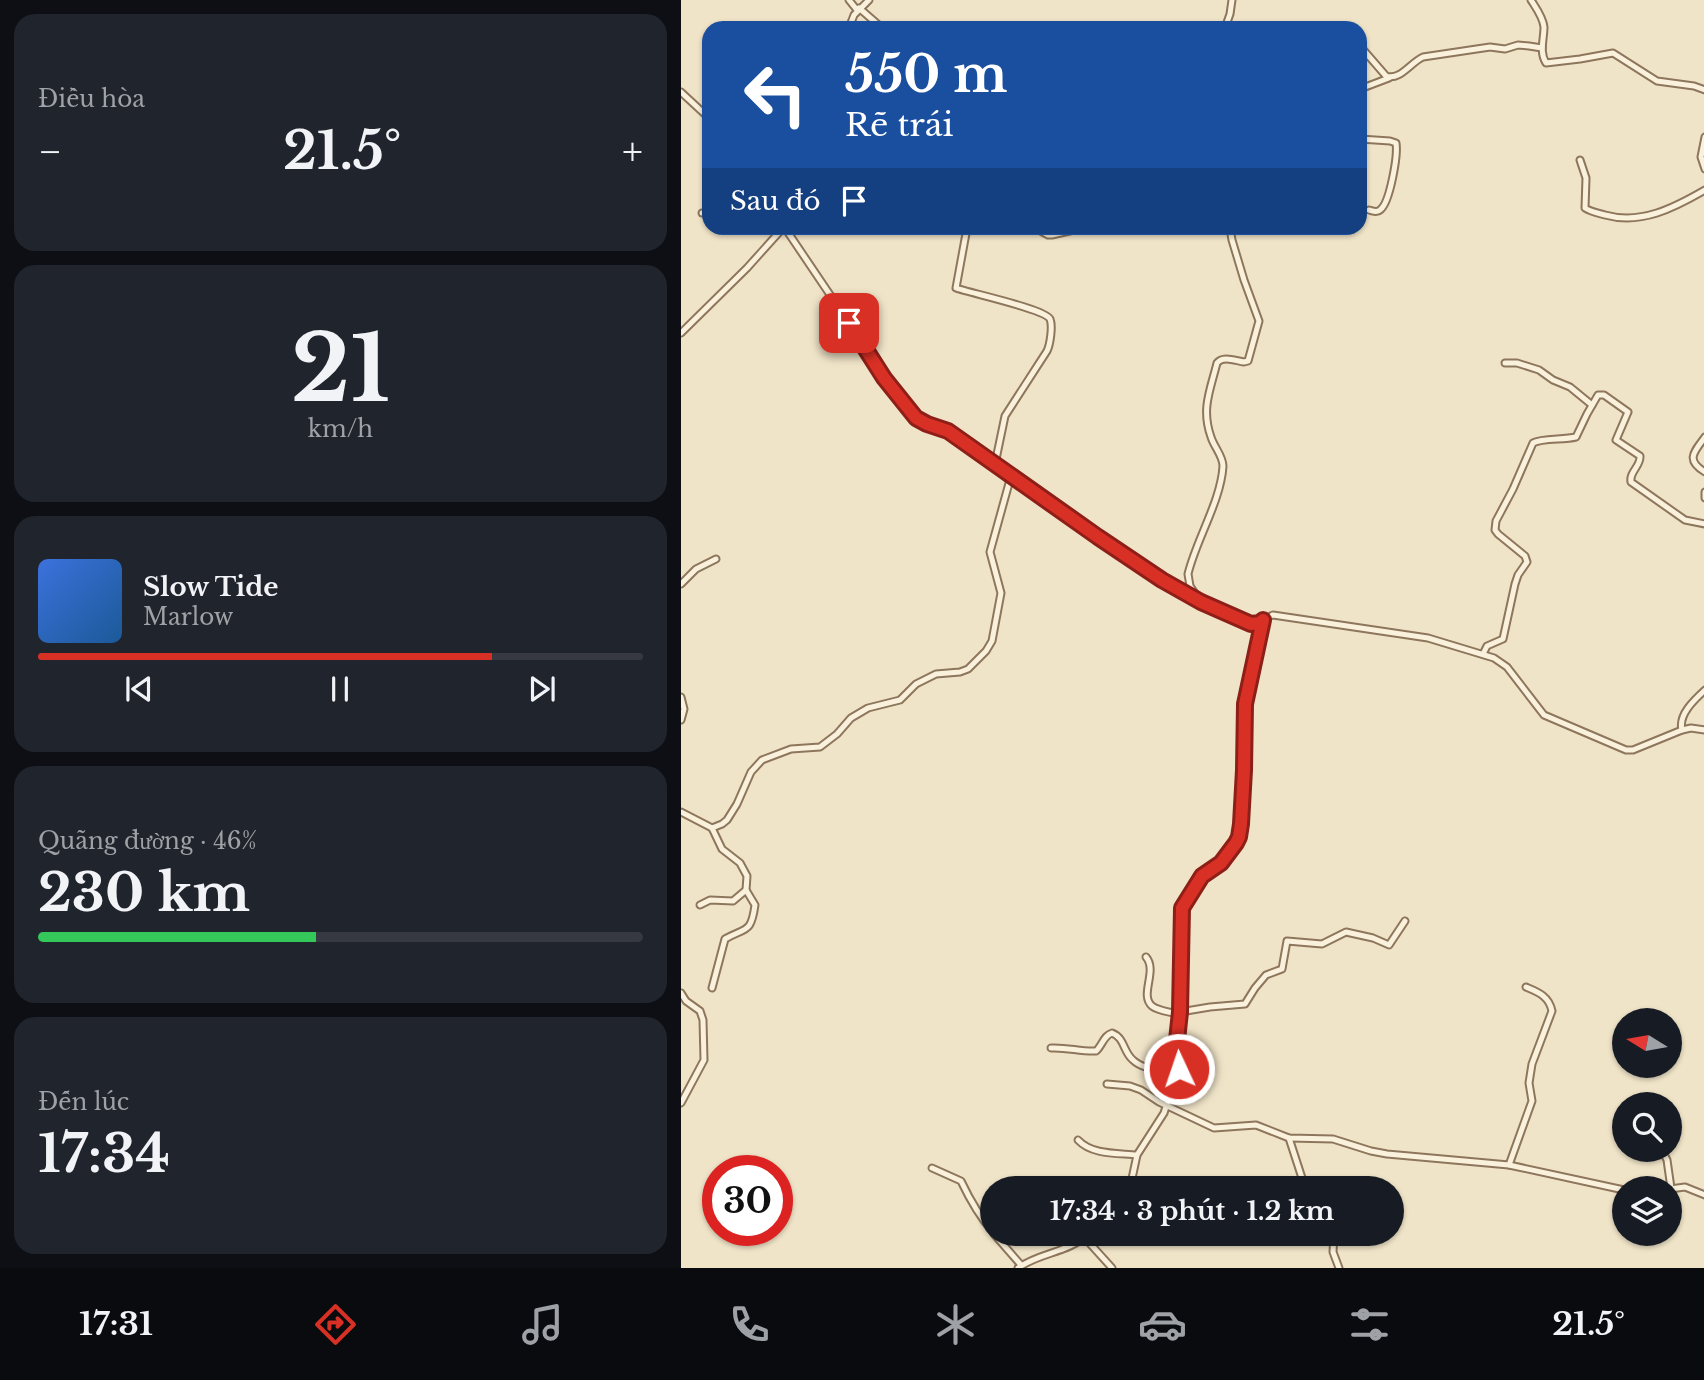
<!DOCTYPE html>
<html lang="vi">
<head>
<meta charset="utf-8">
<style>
  body { margin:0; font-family:"Libre Baskerville",serif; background:#20242c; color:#f1f3f6; height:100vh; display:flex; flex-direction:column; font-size:26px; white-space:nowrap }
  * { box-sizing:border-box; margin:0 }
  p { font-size:23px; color:#9ea1a6 }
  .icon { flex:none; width:38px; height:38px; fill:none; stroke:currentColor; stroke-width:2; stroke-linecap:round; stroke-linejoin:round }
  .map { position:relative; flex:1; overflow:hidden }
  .drawer { display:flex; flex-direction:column; gap:14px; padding:14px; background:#0d0f14; width:681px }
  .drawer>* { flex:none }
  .top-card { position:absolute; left:21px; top:21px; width:665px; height:214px; border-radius:21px; box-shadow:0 2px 5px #0004; background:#1a4fa0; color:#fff; overflow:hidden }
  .needle { width:46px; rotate:281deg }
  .controls { position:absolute; left:931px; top:1008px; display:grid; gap:14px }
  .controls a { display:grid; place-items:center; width:70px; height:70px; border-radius:50%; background:#171b24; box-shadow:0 2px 5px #0004; font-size:35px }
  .speed { position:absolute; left:21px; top:1155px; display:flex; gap:14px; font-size:35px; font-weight:700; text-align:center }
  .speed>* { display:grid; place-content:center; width:91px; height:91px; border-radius:50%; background:#171b24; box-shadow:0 2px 5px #0004; line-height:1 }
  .speed .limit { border:10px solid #d22; background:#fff; color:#111 }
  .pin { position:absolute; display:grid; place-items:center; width:60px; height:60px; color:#fff; margin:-30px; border-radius:14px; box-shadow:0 4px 10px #0006 }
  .me { position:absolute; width:77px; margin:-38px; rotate:357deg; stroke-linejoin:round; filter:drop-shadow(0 0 5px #0008) }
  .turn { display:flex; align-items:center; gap:24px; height:147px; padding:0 28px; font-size:32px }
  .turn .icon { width:91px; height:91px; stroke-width:2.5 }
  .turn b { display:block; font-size:49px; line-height:60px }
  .then { display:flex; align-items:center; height:66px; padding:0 28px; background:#0003; gap:14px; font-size:26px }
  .big { font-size:52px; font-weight:700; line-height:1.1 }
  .drawer .card { flex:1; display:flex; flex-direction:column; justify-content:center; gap:10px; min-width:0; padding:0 24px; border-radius:21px; background:#20242c }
  .drawer .dial { align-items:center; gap:0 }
  .dial b { font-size:91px; line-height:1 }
  .song { display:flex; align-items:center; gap:21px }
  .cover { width:84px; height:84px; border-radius:10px; background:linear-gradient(135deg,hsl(220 70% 55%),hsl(210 70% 35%)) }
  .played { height:7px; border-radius:4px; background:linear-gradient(90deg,#d93025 75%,#363941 75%) }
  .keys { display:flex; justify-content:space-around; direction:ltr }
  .heat { display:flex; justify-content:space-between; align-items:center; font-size:38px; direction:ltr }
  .charge { height:10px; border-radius:5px; background:linear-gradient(90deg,#34c759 46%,#363941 0) }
  .trip { position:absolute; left:299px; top:1176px; width:424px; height:70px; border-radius:35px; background:#171b24; box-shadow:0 2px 5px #0004; font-weight:700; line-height:70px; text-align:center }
  .dock { display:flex; height:112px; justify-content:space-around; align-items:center; background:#090b0e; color:#9ea1a6 }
  .dock .icon { width:49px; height:49px }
  .dock .current { color:#d93025 }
  .dock b { font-size:32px; color:#f1f3f6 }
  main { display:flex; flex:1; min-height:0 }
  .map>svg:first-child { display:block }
</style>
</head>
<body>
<main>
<section class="drawer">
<div class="card"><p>Điều hòa</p>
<div class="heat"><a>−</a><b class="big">21.5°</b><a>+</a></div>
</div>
<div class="card dial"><b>21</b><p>km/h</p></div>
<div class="card">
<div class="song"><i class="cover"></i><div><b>Slow Tide</b><p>Marlow</p></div></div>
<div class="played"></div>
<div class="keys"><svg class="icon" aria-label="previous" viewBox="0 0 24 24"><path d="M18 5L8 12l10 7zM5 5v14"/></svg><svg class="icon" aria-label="pause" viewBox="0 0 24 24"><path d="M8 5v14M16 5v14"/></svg><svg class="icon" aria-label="next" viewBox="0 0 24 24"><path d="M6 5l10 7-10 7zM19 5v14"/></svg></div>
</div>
<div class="card"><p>Quãng đường · 46%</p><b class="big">230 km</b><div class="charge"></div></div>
<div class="card"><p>Đến lúc</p><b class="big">17:34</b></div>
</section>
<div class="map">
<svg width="1024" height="1268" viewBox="0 0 1024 1268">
  <rect width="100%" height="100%" fill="#f0e4c8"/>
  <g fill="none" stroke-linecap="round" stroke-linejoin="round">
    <defs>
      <g id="minor">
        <polyline points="168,0 176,10"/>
        <path d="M850 0C855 8 862 17 863 27 863 39 858 52 865 63L899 59 932 53 976 81 1013 86 1024 90"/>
        <polyline points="178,8 201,28"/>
        <polyline points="117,26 118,28"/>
        <polyline points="168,28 173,15 188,0"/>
        <polyline points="544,28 549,14 551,0"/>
        <path d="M679 46 705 76C719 81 729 63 742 57L809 47 824 49 837 45 848 46 861 48"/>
        <polyline points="679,89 708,78"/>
        <polyline points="0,92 28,118"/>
        <polyline points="1024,137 1020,157 1024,169"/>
        <path d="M679 139 709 141 715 143C717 155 709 203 699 210 696 213 692 211 688 210"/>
        <path d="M899 160 905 178 904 208C910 212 917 213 924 215 960 225 993 208 1024 190"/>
        <polyline points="21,213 28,213"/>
        <path d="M104 228 168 323 207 384 235 418 246 424 267 431 417 537 481 580 520 602 570 624C580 625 584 617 592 615L747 638 813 658 826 667 863 715 945 750H952L1001 730 1010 728 1024 730"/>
        <path d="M286 228 275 288C289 293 364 309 369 319 372 326 369 345 366 351L324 416 314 464"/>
        <polyline points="354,228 367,235 371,235 393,230 431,228"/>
        <polyline points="0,333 66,268 102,228"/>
        <polyline points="824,363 836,363 858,370 872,380 889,387 911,405"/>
        <path d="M1024 437C1013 452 1004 460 1024 472"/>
        <polyline points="1024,492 1024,498"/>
        <polyline points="0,584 15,569 35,559"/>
        <path d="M519 601 509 586 507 574C515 540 540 501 542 466 542 456 533 447 530 437 520 409 529 391 536 363 542 355 555 361 563 362L567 361 578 321 563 280 551 240 549 228"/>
        <path d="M802 654 806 646 822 639 834 584 837 575 846 562 844 556 817 534 814 530 815 521 832 489 852 443C861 438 882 440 895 437L906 414 917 395H923L947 412 935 440 959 456C960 466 948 472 950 482L1004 520 1024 524"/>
        <polyline points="0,697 3,709 0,720"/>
        <path d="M1001 730C997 715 1013 700 1024 690"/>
        <path d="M0 812 31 828 41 849 59 863 66 876 65 890 74 905C70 934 65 927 44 939L31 988"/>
        <polyline points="31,828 41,824 46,820 56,804 70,772 81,760 110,749 139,747 156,734 170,718 187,708 219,700 235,684 255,674 279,672 287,669 305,651 311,641 320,593 309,552 330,476"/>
        <polyline points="19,905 29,900 52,901 65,890"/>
        <path d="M465 957C477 971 458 995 471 1006 477 1011 491 1012 499 1015"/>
        <polyline points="0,993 5,1001 19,1011 22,1020 23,1060 0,1103"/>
        <polyline points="499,1012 529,1007 564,1004 574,988 585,975 601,969 606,941 641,944 665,932 692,938 708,945 724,921"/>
        <path d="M370 1048C386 1047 400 1052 415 1051 421 1046 423 1035 431 1033 444 1038 442 1052 452 1060 462 1070 483 1070 497 1074"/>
        <polyline points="426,1084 449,1086 460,1090 478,1102 533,1128 575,1125 608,1138 652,1139 690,1151 706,1154 828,1165 943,1190"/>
        <polyline points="608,1138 621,1178 623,1188"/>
        <path d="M397 1140C411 1155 436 1153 456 1155"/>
        <polyline points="981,1150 986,1160 990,1188"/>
        <path d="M828 1165 851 1101 848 1083 851 1064 871 1011C868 996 857 992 845 987"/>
        <path d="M251 1168 280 1181C289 1200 298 1216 312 1232"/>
        <polyline points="449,1188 456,1155 483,1113 499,1064 496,1040 499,1012 501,955 501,908 521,876 540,863 555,843 559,831 563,770 564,704 582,620"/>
        <polyline points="989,1189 1004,1187 1024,1195"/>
        <polyline points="313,1234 340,1265"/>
        <polyline points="653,1234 652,1252 658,1268"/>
        <polyline points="403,1237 431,1268"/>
        <path d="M337 1268C359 1252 388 1253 407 1234"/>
      </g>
    </defs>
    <use href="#minor" stroke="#8d765c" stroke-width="9"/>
    <use href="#minor" stroke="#faf1dc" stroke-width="5"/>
  </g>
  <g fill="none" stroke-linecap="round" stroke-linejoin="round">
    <defs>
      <polyline id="route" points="168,323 203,378 235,418 246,424 267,431 417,537 481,580 520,602 570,624 579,623 582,620 564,704 563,770 560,824 558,837 555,843 540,863 521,876 501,908 499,1012 496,1040 499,1059 498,1069"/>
    </defs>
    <use href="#route" stroke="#8d1f18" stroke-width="18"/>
    <use href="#route" stroke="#d93025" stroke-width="12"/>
  </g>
</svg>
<div class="controls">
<a><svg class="needle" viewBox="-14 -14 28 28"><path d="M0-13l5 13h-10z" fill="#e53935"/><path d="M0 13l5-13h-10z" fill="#9ea1a6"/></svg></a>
<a><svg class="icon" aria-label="search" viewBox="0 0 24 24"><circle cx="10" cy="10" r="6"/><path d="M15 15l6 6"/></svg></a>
<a><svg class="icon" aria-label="layers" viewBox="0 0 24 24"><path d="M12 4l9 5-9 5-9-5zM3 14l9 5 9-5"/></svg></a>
</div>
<div class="speed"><div class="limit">30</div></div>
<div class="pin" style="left:168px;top:323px;background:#d93025"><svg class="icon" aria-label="arrive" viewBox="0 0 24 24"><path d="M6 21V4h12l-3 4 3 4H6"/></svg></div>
<svg class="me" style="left:498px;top:1069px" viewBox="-20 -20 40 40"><circle r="17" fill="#d93025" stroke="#fff" stroke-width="3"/><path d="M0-11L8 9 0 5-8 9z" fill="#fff"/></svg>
<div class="trip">17:34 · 3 phút · 1.2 km</div>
<div class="top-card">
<div class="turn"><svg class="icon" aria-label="left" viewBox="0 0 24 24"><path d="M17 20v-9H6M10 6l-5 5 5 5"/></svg><div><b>550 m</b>Rẽ trái</div></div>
<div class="then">Sau đó<svg class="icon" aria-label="arrive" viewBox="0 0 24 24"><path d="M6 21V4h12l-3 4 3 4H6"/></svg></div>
</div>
</div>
</main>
<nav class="dock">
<b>17:31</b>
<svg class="icon current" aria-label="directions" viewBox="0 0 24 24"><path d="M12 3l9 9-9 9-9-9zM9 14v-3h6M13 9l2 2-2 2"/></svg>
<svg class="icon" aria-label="music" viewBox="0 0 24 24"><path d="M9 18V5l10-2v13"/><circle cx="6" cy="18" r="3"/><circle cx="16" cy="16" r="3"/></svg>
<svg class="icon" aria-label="phone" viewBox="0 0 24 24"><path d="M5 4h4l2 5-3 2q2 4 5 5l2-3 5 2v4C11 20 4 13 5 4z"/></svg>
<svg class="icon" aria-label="climate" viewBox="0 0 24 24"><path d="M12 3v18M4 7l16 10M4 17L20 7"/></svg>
<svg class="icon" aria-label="car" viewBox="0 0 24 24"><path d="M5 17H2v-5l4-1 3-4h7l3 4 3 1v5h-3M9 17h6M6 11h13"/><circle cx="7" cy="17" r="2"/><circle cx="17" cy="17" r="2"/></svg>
<svg class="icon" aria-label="filters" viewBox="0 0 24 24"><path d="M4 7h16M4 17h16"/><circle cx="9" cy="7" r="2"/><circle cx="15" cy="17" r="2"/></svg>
<b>21.5°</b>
</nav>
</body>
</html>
